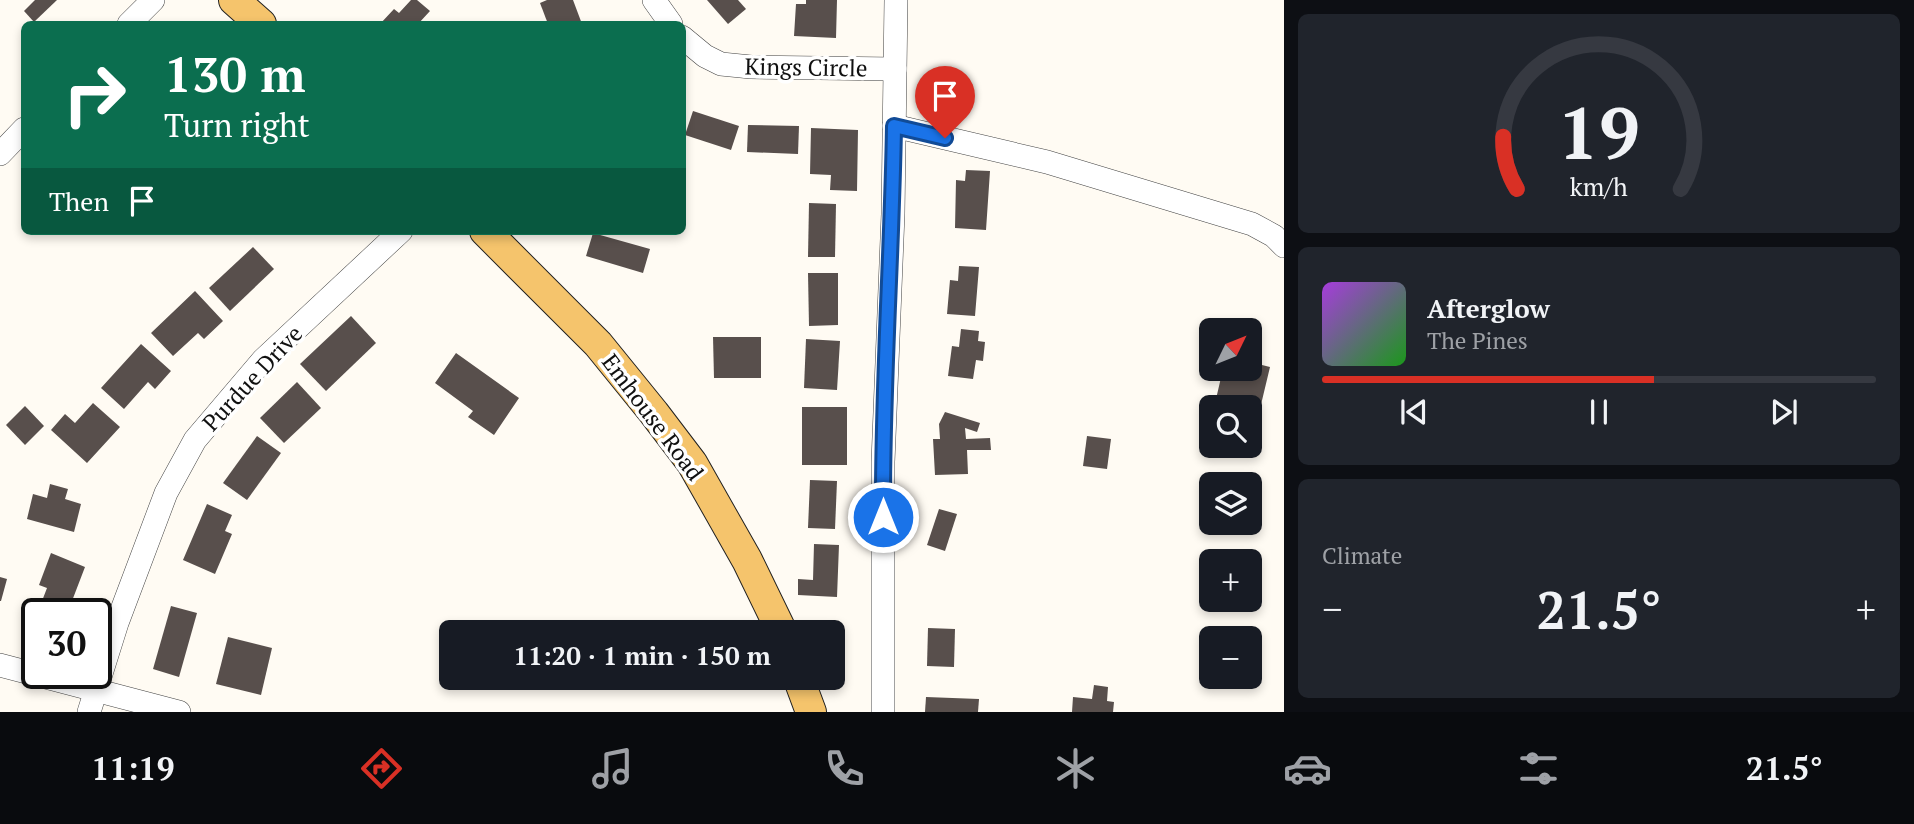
<!DOCTYPE html>
<html lang="en">
<head>
<meta charset="utf-8">
<style>
  body { margin:0; font-family:"PT Serif",serif; background:#20242c; color:#f1f3f6; height:100vh; display:flex; flex-direction:column; font-size:26px; white-space:nowrap }
  * { box-sizing:border-box; margin:0 }
  p { font-size:23px; color:#9ea1a6 }
  .icon { flex:none; width:38px; height:38px; fill:none; stroke:currentColor; stroke-width:2; stroke-linecap:round; stroke-linejoin:round }
  .map { position:relative; flex:1; overflow:hidden }
  .side { display:flex; flex-direction:column; gap:14px; padding:14px; background:#0d0f14; width:630px }
  .side>* { flex:none }
  .guide { position:absolute; left:21px; top:21px; width:665px; height:214px; border-radius:10px; box-shadow:0 4px 10px #0003; background:#0b6e4f; color:#fff; overflow:hidden }
  .needle { width:46px; rotate:47deg }
  .tools { position:absolute; left:1199px; top:318px; display:grid; gap:14px }
  .tools a { display:grid; place-items:center; width:63px; height:63px; border-radius:10px; background:#171b24; box-shadow:0 4px 10px #0003; font-size:35px }
  .speed { position:absolute; left:21px; top:598px; display:flex; gap:14px; font-size:35px; font-weight:700; text-align:center }
  .speed>* { display:grid; place-content:center; width:91px; height:91px; border-radius:50%; background:#171b24; box-shadow:0 4px 10px #0003; line-height:1 }
  .speed .limit { border:4px solid #111; border-radius:10px; background:#fff; color:#111 }
  .pin { position:absolute; display:grid; place-items:center; width:60px; height:60px; color:#fff; margin:-72px -30px; border-radius:50% 50% 50% 0; rotate:-45deg; box-shadow:0 0 7px #0007 }
  .pin .icon { rotate:45deg }
  .me { position:absolute; width:77px; margin:-38px; rotate:0deg; stroke-linejoin:round; filter:drop-shadow(0 0 5px #0008) }
  .turn { display:flex; align-items:center; gap:24px; height:147px; padding:0 28px; font-size:32px }
  .turn .icon { width:91px; height:91px; stroke-width:2.5 }
  .turn b { display:block; font-size:49px; line-height:60px }
  .then { display:flex; align-items:center; height:66px; padding:0 28px; background:#0003; gap:14px; font-size:26px }
  .big { font-size:52px; font-weight:800; line-height:1.1 }
  .side .tile { flex:1; display:flex; flex-direction:column; justify-content:center; gap:10px; min-width:0; padding:0 24px; border-radius:10px; background:#20242c }
  .side .dial { align-items:center; gap:0 }
  .dial svg { height:182px; overflow:visible; fill:none; stroke:#363941; stroke-width:7; stroke-linecap:round; text-anchor:middle }
  .dial text { fill:#f1f3f6; stroke:none }
  .song { display:flex; align-items:center; gap:21px }
  .cover { width:84px; height:84px; border-radius:10px; background:linear-gradient(135deg,hsl(280 70% 55%),hsl(120 70% 35%)) }
  .played { height:7px; border-radius:4px; background:linear-gradient(90deg,#d93025 60%,#363941 60%) }
  .keys { display:flex; justify-content:space-around; direction:ltr }
  .heat { display:flex; justify-content:space-between; align-items:center; font-size:38px; direction:ltr }
  .trip { position:absolute; left:439px; top:620px; width:406px; height:70px; border-radius:10px; background:#171b24; box-shadow:0 4px 10px #0003; font-weight:800; line-height:70px; text-align:center }
  .tabs { display:flex; height:112px; justify-content:space-around; align-items:center; background:#090b0e; color:#9ea1a6 }
  .tabs .icon { width:49px; height:49px }
  .tabs .active { color:#d93025 }
  .tabs b { font-size:32px; color:#f1f3f6 }
  main { display:flex; flex:1; min-height:0 }
  .map>svg:first-child { display:block }
</style>
</head>
<body>
<main>
<div class="map">
<svg width="1284" height="712" viewBox="0 0 1284 712">
  <rect width="100%" height="100%" fill="#fffbf3"/>
  <g fill="#584f4c">
    <polygon points="35,0 57,0 34,22 24,11"/>
    <polygon points="411,0 417,0 430,11 418,24 380,24 394,9 399,13"/>
    <polygon points="547,0 573,0 582,24 548,24 540,3"/>
    <polygon points="707,0 738,0 746,9 728,24"/>
    <polygon points="806,0 837,0 836,38 794,36 796,4 806,4"/>
    <polygon points="693,111 739,126 731,150 685,135"/>
    <polygon points="748,125 799,126 798,154 747,152"/>
    <polygon points="811,128 858,130 857,191 830,190 831,175 810,174"/>
    <polygon points="966,170 990,171 986,230 955,228 956,180 965,181"/>
    <polygon points="809,203 836,204 835,257 808,257"/>
    <polygon points="593,233 650,249 643,273 586,256"/>
    <polygon points="253,247 274,269 230,311 209,288"/>
    <polygon points="959,266 979,267 975,316 947,314 950,280 958,281"/>
    <polygon points="808,273 838,273 838,325 809,326"/>
    <polygon points="195,291 223,321 204,339 198,333 173,356 151,333"/>
    <polygon points="351,316 376,343 326,391 300,364"/>
    <polygon points="961,329 979,331 978,341 985,342 983,361 976,360 973,379 948,376 952,346 959,347"/>
    <polygon points="713,337 761,337 761,378 714,378"/>
    <polygon points="806,339 840,341 837,390 804,388"/>
    <polygon points="141,344 171,371 155,389 148,382 124,409 101,388"/>
    <polygon points="456,353 519,398 494,435 468,417 473,411 435,383"/>
    <polygon points="1250,362 1270,367 1253,438 1250,437 1250,408 1211,408 1211,427 1204,426 1211,398 1216,399 1223,369 1250,369"/>
    <polygon points="297,382 321,408 284,443 260,418"/>
    <polygon points="93,403 120,427 87,463 51,430 65,414 75,423"/>
    <polygon points="25,406 44,426 25,445 6,425"/>
    <rect x="802" y="407" width="45" height="58"/>
    <polygon points="945,412 980,423 977,432 965,428 966,439 990,438 991,450 967,450 968,474 935,475 933,439 940,439 939,424"/>
    <polygon points="257,436 281,453 247,500 223,483"/>
    <polygon points="1087,436 1111,439 1107,469 1083,466"/>
    <polygon points="810,480 837,481 835,529 808,528"/>
    <polygon points="50,484 68,489 65,499 81,504 74,532 27,519 33,494 47,498"/>
    <polygon points="207,504 232,515 225,531 232,534 215,574 183,560"/>
    <polygon points="939,509 957,514 945,551 927,545"/>
    <polygon points="814,544 839,545 837,597 798,595 798,579 813,580"/>
    <polygon points="51,553 85,567 67,614 37,614 47,588 39,585"/>
    <polygon points="0,577 7,579 1,601 0,601"/>
    <polygon points="171,606 197,613 179,677 153,669"/>
    <polygon points="928,628 955,629 954,667 927,666"/>
    <polygon points="228,637 272,648 261,695 216,684"/>
    <polygon points="1094,685 1108,687 1107,701 1114,702 1113,712 1072,712 1073,697 1092,699"/>
    <polygon points="926,697 979,699 978,712 925,712"/>
  </g>
  <g fill="none" stroke-linecap="round" stroke-linejoin="round">
    <defs>
      <g id="minor">
        <polyline points="654,0 671,24"/>
        <polyline points="129,24 153,0"/>
        <polyline points="682,37 705,56 721,64 751,67 895,69"/>
        <polyline points="894,126 1047,162 1252,224 1274,236 1284,246"/>
        <polyline points="0,154 24,129"/>
        <polyline points="0,665 179,712"/>
        <polyline points="89,712 117,623 166,493 195,440 263,360 401,231"/>
        <polyline points="883,712 883,462 893,214 896,0"/>
      </g>
      <g id="major">
        <polyline points="234,0 261,24"/>
        <polyline points="485,231 598,344 654,413 692,463 747,560 782,632"/>
        <polyline points="798,677 811,712"/>
      </g>
    </defs>
    <use href="#minor" stroke="#434343" stroke-width="24"/>
    <use href="#major" stroke="#212121" stroke-width="32"/>
    <use href="#minor" stroke="#fff" stroke-width="23"/>
    <use href="#major" stroke="#f5c46c" stroke-width="30"/>
  </g>
  <g fill="none" stroke-linecap="round" stroke-linejoin="round">
    <defs>
      <path id="route" d="M883 517C882 387 892 256 894 126L945 138"/>
    </defs>
    <use href="#route" stroke="#114b97" stroke-width="18"/>
    <use href="#route" stroke="#1a73e8" stroke-width="12"/>
  </g>
  <g text-anchor="middle" dominant-baseline="central" stroke-width="7" stroke-linejoin="round" paint-order="stroke">
    <g font-size="23" fill="#101010" stroke="#fff">
      <text transform="translate(806 67) rotate(1)">Kings Circle</text>
      <text transform="translate(252 378) rotate(-47)">Purdue Drive</text>
      <text transform="translate(653 417) rotate(53)">Emhouse Road</text>
    </g>
  </g>
</svg>
<div class="tools">
<a><svg class="needle" viewBox="-14 -14 28 28"><path d="M0-13l5 13h-10z" fill="#e53935"/><path d="M0 13l5-13h-10z" fill="#9ea1a6"/></svg></a>
<a><svg class="icon" aria-label="search" viewBox="0 0 24 24"><circle cx="10" cy="10" r="6"/><path d="M15 15l6 6"/></svg></a>
<a><svg class="icon" aria-label="layers" viewBox="0 0 24 24"><path d="M12 4l9 5-9 5-9-5zM3 14l9 5 9-5"/></svg></a>
<a>+</a>
<a>−</a>
</div>
<div class="speed"><div class="limit">30</div></div>
<div class="pin" style="left:945px;top:138px;background:#d93025"><svg class="icon" aria-label="arrive" viewBox="0 0 24 24"><path d="M6 21V4h12l-3 4 3 4H6"/></svg></div>
<svg class="me" style="left:883px;top:517px" viewBox="-20 -20 40 40"><circle r="17" fill="#1a73e8" stroke="#fff" stroke-width="3"/><path d="M0-11L8 9 0 5-8 9z" fill="#fff"/></svg>
<div class="trip">11:20 · 1 min · 150 m</div>
<div class="guide">
<div class="turn"><svg class="icon" aria-label="right" viewBox="0 0 24 24"><path d="M7 20v-9h11M14 6l5 5-5 5"/></svg><div><b>130 m</b>Turn right</div></div>
<div class="then">Then<svg class="icon" aria-label="arrive" viewBox="0 0 24 24"><path d="M6 21V4h12l-3 4 3 4H6"/></svg></div>
</div>
</div>
<section class="side">
<div class="tile dial"><svg viewBox="0 0 100 80">
<path d="M14 69A42 42 0 1 1 86 69"/>
<path d="M14 69A42 42 0 0 1 8 46" stroke="#d93025"/>
<text x="50" y="56" font-size="32" font-weight="700">19</text>
<text x="50" y="72" font-size="11">km/h</text>
</svg></div>
<div class="tile">
<div class="song"><i class="cover"></i><div><b>Afterglow</b><p>The Pines</p></div></div>
<div class="played"></div>
<div class="keys"><svg class="icon" aria-label="previous" viewBox="0 0 24 24"><path d="M18 5L8 12l10 7zM5 5v14"/></svg><svg class="icon" aria-label="pause" viewBox="0 0 24 24"><path d="M8 5v14M16 5v14"/></svg><svg class="icon" aria-label="next" viewBox="0 0 24 24"><path d="M6 5l10 7-10 7zM19 5v14"/></svg></div>
</div>
<div class="tile"><p>Climate</p>
<div class="heat"><a>−</a><b class="big">21.5°</b><a>+</a></div>
</div>
</section>
</main>
<nav class="tabs">
<b>11:19</b>
<svg class="icon active" aria-label="directions" viewBox="0 0 24 24"><path d="M12 3l9 9-9 9-9-9zM9 14v-3h6M13 9l2 2-2 2"/></svg>
<svg class="icon" aria-label="music" viewBox="0 0 24 24"><path d="M9 18V5l10-2v13"/><circle cx="6" cy="18" r="3"/><circle cx="16" cy="16" r="3"/></svg>
<svg class="icon" aria-label="phone" viewBox="0 0 24 24"><path d="M5 4h4l2 5-3 2q2 4 5 5l2-3 5 2v4C11 20 4 13 5 4z"/></svg>
<svg class="icon" aria-label="climate" viewBox="0 0 24 24"><path d="M12 3v18M4 7l16 10M4 17L20 7"/></svg>
<svg class="icon" aria-label="car" viewBox="0 0 24 24"><path d="M5 17H2v-5l4-1 3-4h7l3 4 3 1v5h-3M9 17h6M6 11h13"/><circle cx="7" cy="17" r="2"/><circle cx="17" cy="17" r="2"/></svg>
<svg class="icon" aria-label="filters" viewBox="0 0 24 24"><path d="M4 7h16M4 17h16"/><circle cx="9" cy="7" r="2"/><circle cx="15" cy="17" r="2"/></svg>
<b>21.5°</b>
</nav>
</body>
</html>
